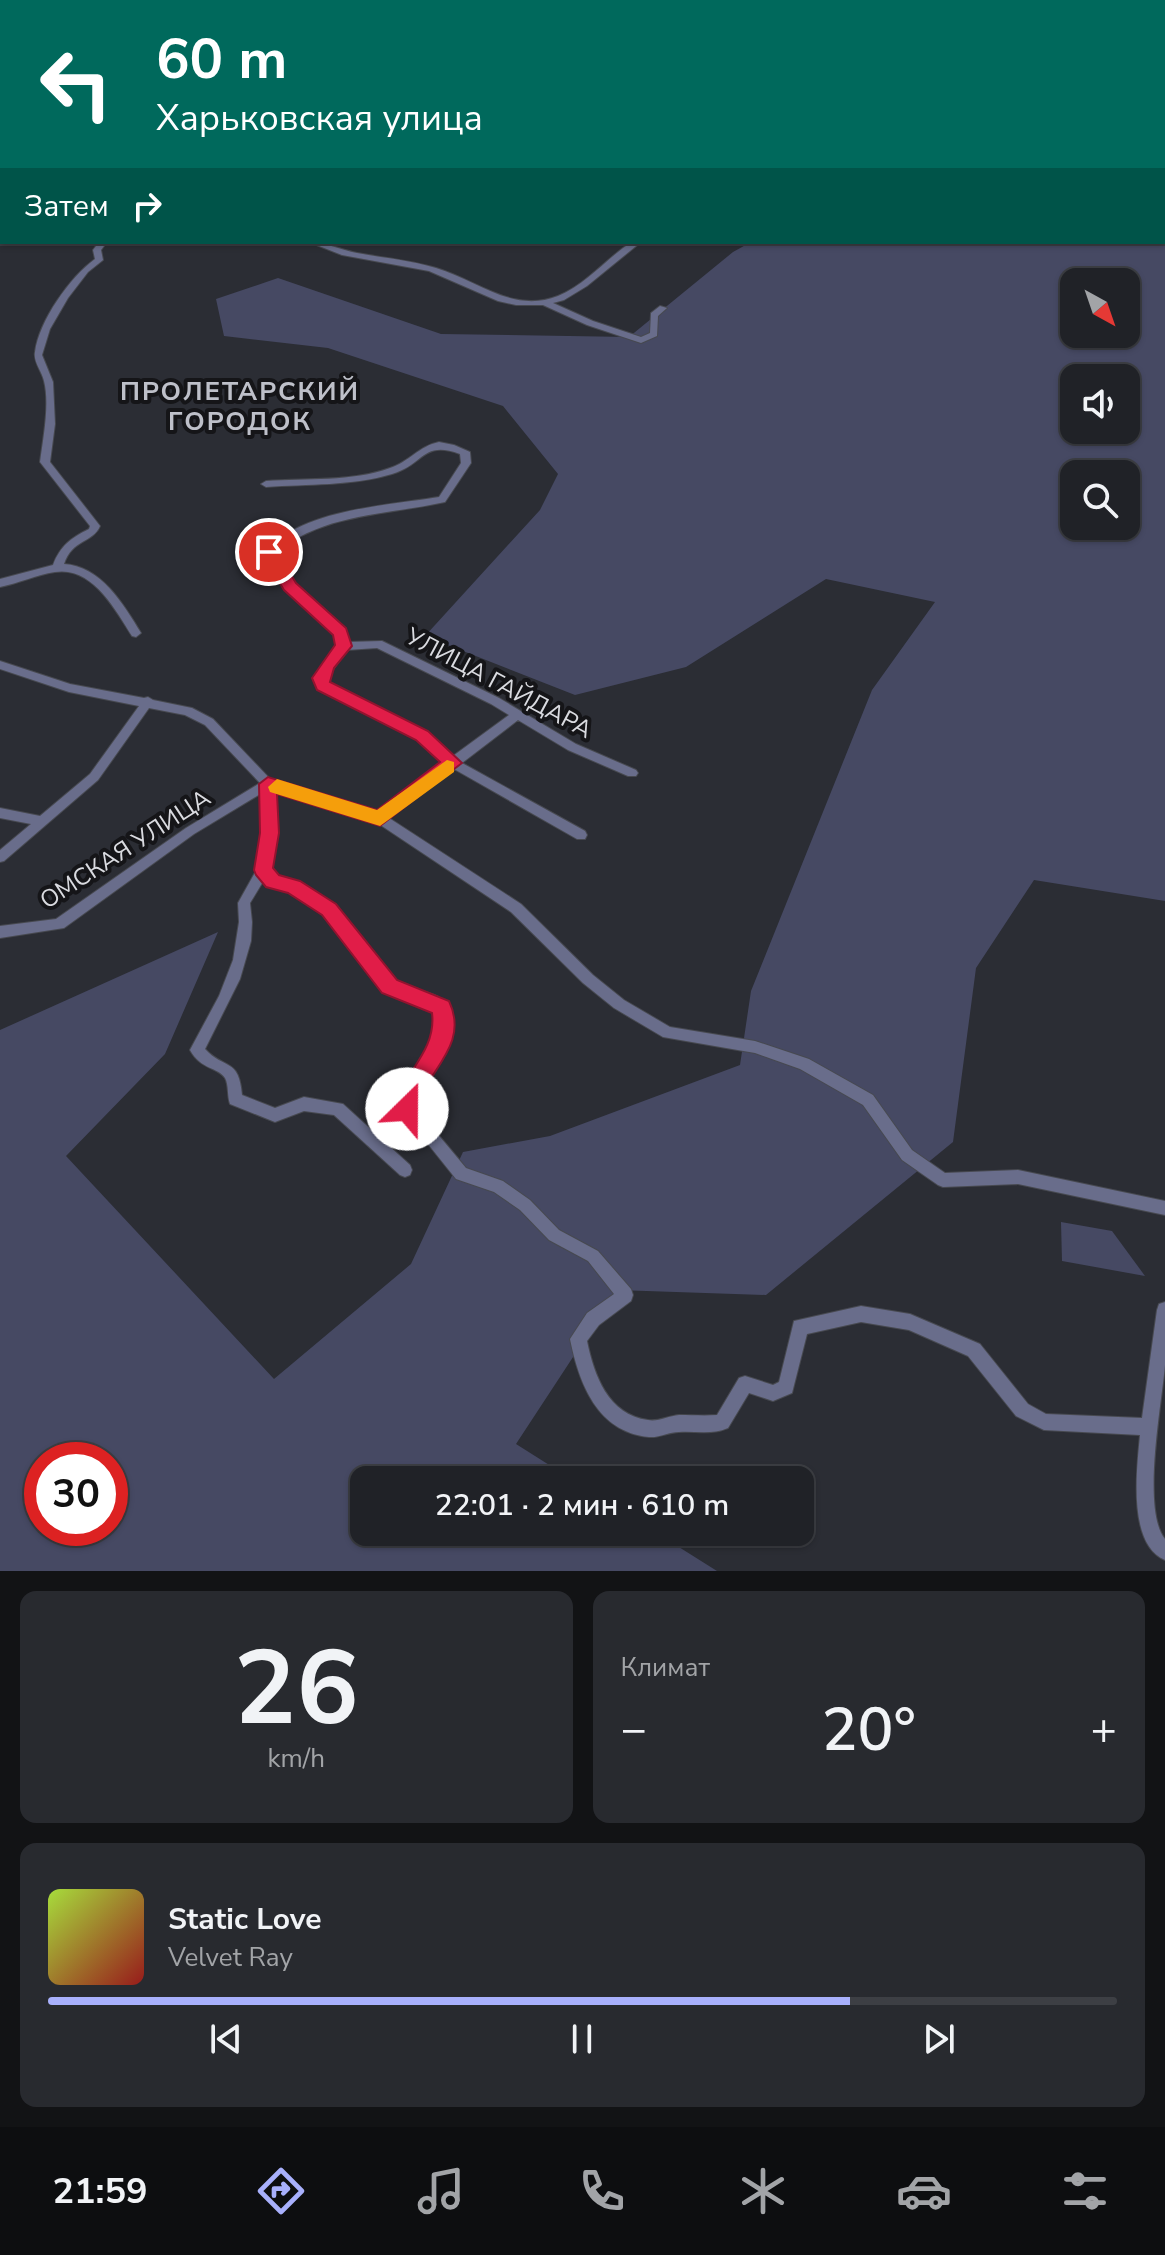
<!DOCTYPE html>
<html lang="ru">
<head>
<meta charset="utf-8">
<style>
  body { margin:0; font-family:"Nunito Sans",sans-serif; background:#282a2f; color:#f1f3f6; height:100vh; display:flex; flex-direction:column; font-size:30px; white-space:nowrap }
  * { box-sizing:border-box; margin:0 }
  p { font-size:26px; color:#a2a4a7 }
  .icon { flex:none; width:44px; height:44px; fill:none; stroke:currentColor; stroke-width:2; stroke-linecap:round; stroke-linejoin:round }
  .map { position:relative; height:1571px; overflow:hidden }
  .sheet { display:flex; flex-direction:column; gap:20px; padding:20px; background:#121315; flex:1 }
  .sheet>* { flex:none }
  .banner { position:absolute; left:0px; top:0px; width:1166px; height:244px; box-shadow:0 2px 6px #0004,0 0 0 2px #3d3f44; background:#00695c; color:#fff; overflow:hidden }
  .needle { width:52px; rotate:140deg }
  .fabs { position:absolute; left:1060px; top:268px; display:grid; gap:16px }
  .fabs a { display:grid; place-items:center; width:80px; height:80px; border-radius:16px; background:#202227; box-shadow:0 2px 6px #0004,0 0 0 2px #3d3f44; font-size:40px }
  .speed { position:absolute; left:24px; top:1442px; display:flex; gap:16px; font-size:40px; font-weight:700; text-align:center }
  .speed>* { display:grid; place-content:center; width:104px; height:104px; border-radius:50%; background:#202227; box-shadow:0 2px 6px #0004,0 0 0 2px #3d3f44; line-height:1 }
  .speed .limit { border:12px solid #d22; background:#fff; color:#111 }
  .pin { position:absolute; display:grid; place-items:center; width:68px; height:68px; color:#fff; margin:-34px; border:4px solid #fff; border-radius:50%; box-shadow:0 2px 8px #0007 }
  .me { position:absolute; width:88px; margin:-44px; rotate:23deg; stroke-linejoin:round; filter:drop-shadow(0 0 6px #0008) }
  .turn { display:flex; align-items:center; gap:28px; height:168px; padding:0 24px; font-size:36px }
  .turn .icon { width:104px; height:104px; stroke-width:2.5 }
  .turn b { display:block; font-size:56px; line-height:68px }
  .then { display:flex; align-items:center; height:76px; padding:0 24px; background:#0003; gap:16px; font-size:30px }
  .big { font-size:60px; font-weight:600; line-height:1.1 }
  .sheet .card { flex:1; display:flex; flex-direction:column; justify-content:center; gap:12px; min-width:0; padding:0 28px; border-radius:16px; background:#282a2f }
  .sheet .dial { align-items:center; gap:0 }
  .dial b { font-size:104px; line-height:1 }
  .song { display:flex; align-items:center; gap:24px }
  .cover { width:96px; height:96px; border-radius:12px; background:linear-gradient(135deg,hsl(80 70% 55%),hsl(0 70% 35%)) }
  .played { height:8px; border-radius:4px; background:linear-gradient(90deg,#a8b0fc 75%,#3d3f44 75%) }
  .keys { display:flex; justify-content:space-around; direction:ltr }
  .heat { display:flex; justify-content:space-between; align-items:center; font-size:44px; direction:ltr }
  .sheet .tiles { flex:1; display:grid; gap:20px; grid-template-columns:1fr 1fr }
  .card:last-child { grid-column:span 2 }
  .trip { position:absolute; left:350px; top:1466px; width:464px; height:80px; border-radius:16px; background:#202227; box-shadow:0 2px 6px #0004,0 0 0 2px #3d3f44; font-weight:600; line-height:80px; text-align:center }
  .tabs { display:flex; height:128px; justify-content:space-around; align-items:center; background:#0d0e10; color:#a2a4a7 }
  .tabs .icon { width:56px; height:56px }
  .tabs .active { color:#a8b0fc }
  .tabs b { font-size:36px; color:#f1f3f6 }
  .map>svg:first-child { display:block }
</style>
</head>
<body>
<div class="map">
<svg width="1165" height="1571" viewBox="0 0 1165 1571">
  <rect width="100%" height="100%" fill="#2b2d34"/>
  <g fill="#464963" fill-rule="evenodd">
    <path d="M528 0H1165V901L1034 880 976 968 953 1142 766 1295 617 1290 516 1444 573 1480H364V1532H655L717 1571H0V1030L218 932 165 1054 66 1156 274 1379 411 1264 463 1152 550 1136 740 1065 751 991 872 690 935 602 826 579 686 667 575 695 425 636 540 510 558 474 503 406 328 348 224 336 216 299 278 278 441 334 629 337 733 252 751 242H1164V2ZM1074 282H1126V334H1074ZM1074 378H1126V430H1074ZM1074 474H1126V526H1074ZM42 1460H110V1528H42Z"/>
    <polygon points="1061,1222 1112,1231 1145,1276 1062,1261"/>
  </g>
  <g fill="none" stroke-linecap="round" stroke-linejoin="round">
    <defs>
      <g id="street">
        <polygon points="110,0 116,0 115,2 109,2"/>
        <polygon points="211,0 217,0 215,2 209,2"/>
        <polygon points="360,0 367,0 369,2 362,2"/>
        <polygon points="735,0 741,0 739,2 733,2"/>
        <polygon points="860,0 868,0 870,2 862,2"/>
        <polygon points="2,17 2,21 0,22 0,18"/>
        <polygon points="0,43 2,44 2,48 0,47"/>
        <rect x="0" y="93" width="2" height="5"/>
        <rect x="0" y="141" width="2" height="5"/>
        <rect x="0" y="165" width="2" height="5"/>
        <path d="M99 242H107L101 250 103 260 88 272 68 298 50 329 42 355 53 382 55 424 50 462 100 526C93 543 72 539 64 564 101 566 124 605 141 633L136 637 132 636C115 609 92 566 55 572 36 575 19 583 0 587V579L53 565C60 546 71 538 89 529L90 526 40 462C43 439 50 404 44 381 42 371 33 362 35 352 39 321 70 277 95 259L93 250Z"/>
        <path d="M309 242C325 242 341 250 357 253 383 258 410 260 436 268 477 280 513 314 558 296 583 286 602 264 623 248L632 242H641L587 286 564 300 553 303 593 321 641 337 650 333 651 313 660 306 667 308 658 316 657 336 641 343 587 325 543 305H516L498 301 429 271 342 255Z"/>
        <path d="M439 442 454 445 470 452 471 463 445 502C387 515 324 513 275 553L294 584 344 629 348 642 382 641 499 698 576 744 636 770 638 773 636 776H628L568 750 518 720 462 763 585 831 587 835 585 839H577L454 769 389 818 521 904 593 975 624 1000 670 1027 755 1041 809 1059 873 1095 912 1150 945 1173 1018 1170 1165 1201V1215L1018 1184 943 1187 938 1185 902 1160 863 1105 800 1069 755 1053 663 1037 614 1008 583 983 511 912 376 822 274 791 275 833 270 869C279 879 284 877 296 881 308 886 322 897 332 905 347 918 368 949 382 967 385 971 389 978 393 981 407 991 447 990 449 1011 453 1049 424 1073 415 1107L466 1168 503 1181 530 1200 559 1230 598 1251 631 1289 633 1295 631 1301 599 1325 587 1341C594 1375 608 1415 648 1420 658 1422 668 1416 679 1415 692 1415 704 1416 717 1415L739 1378 745 1376 773 1385 779 1382 794 1321 861 1306 910 1314 980 1344 1028 1404 1046 1414 1142 1418 1157 1310 1159 1304 1165 1302C1165 1323 1165 1344 1165 1365 1162 1402 1141 1510 1165 1539V1560C1127 1544 1137 1468 1140 1435L1044 1430 1016 1416 968 1356 909 1330 861 1322 807 1334 792 1393 773 1401 749 1393 728 1428C712 1435 696 1431 679 1432 669 1432 659 1438 649 1437 597 1432 579 1383 570 1339L587 1313 614 1294 588 1261 549 1240 520 1210 494 1192 456 1179 400 1109C411 1070 437 1053 435 1010L416 1000 384 990 324 914 291 890 269 885 264 880 250 903 252 922 251 941 240 979 205 1049C224 1070 239 1057 242 1095L275 1108 304 1097 343 1104 410 1165 412 1170 410 1175 405 1177 400 1175 334 1115 304 1111 275 1122 230 1104C227 1096 229 1085 225 1078 218 1067 201 1070 190 1050L219 996 233 960 239 922 238 903 257 869 263 833 262 793 194 834 64 928 0 938V926L56 919 186 828 260 783 205 725 185 715 149 708 98 780 4 861 0 862V850L31 824 0 818V808L40 816 90 774 139 706 69 692 0 669V661L70 684 144 698 148 697 153 700 192 708 213 719 272 781 378 813 445 763 418 738 319 689 315 678 338 646 335 634 286 590 264 552C303 509 385 506 439 497L461 463 460 454C422 440 424 465 392 474 352 486 308 484 266 487L261 484 266 481C306 478 352 482 390 468 409 462 419 446 439 442ZM377 648 491 704 509 715 453 756 426 732 328 684 327 678 347 650Z"/>
      </g>
    </defs>
    <use href="#street" stroke="#474950" stroke-width="2"/>
    <use href="#street" fill="#696d8b" fill-rule="evenodd"/>
  </g>
  <path fill="#e11d48" stroke="#92132f" stroke-width="2" d="M269 547 275 548 296 583 346 628 352 646 334 668 330 682 428 731 462 763 380 826 277 794 279 833 273 868 279 875 300 881 336 904 397 980 449 1001C467 1039 438 1063 422 1093 418 1100 418 1109 414 1117L407 1120 399 1117C385 1085 438 1059 432 1013L382 993 322 915 288 893 266 887 256 875 254 870 260 833 259 784 268 777 377 810 440 762 416 740 317 690 312 678 335 645 333 635 284 590 261 552Z"/>
  <polygon fill="#f59e0b" points="447,760 454,762 454,772 380,826 270,792 268,787 277,779 377,810"/>
  <g text-anchor="middle" dominant-baseline="central" stroke-width="8" stroke-linejoin="round" paint-order="stroke">
    <g font-size="24" fill="#dadbe0" stroke="#151518">
      <text transform="translate(499 683) rotate(28)">УЛИЦА ГАЙДАРА</text>
      <text transform="translate(125 849) rotate(-33)">ОМСКАЯ УЛИЦА</text>
    </g>
    <g font-size="26" font-weight="bold" letter-spacing="2" fill="#bec0c9" stroke="#151518">
      <text x="240" y="391">ПРОЛЕТАРСКИЙ<tspan x="240" dy="30">ГОРОДОК</tspan></text>
    </g>
  </g>
</svg>
<div class="fabs">
<a><svg class="needle" viewBox="-14 -14 28 28"><path d="M0-13l5 13h-10z" fill="#e53935"/><path d="M0 13l5-13h-10z" fill="#a2a4a7"/></svg></a>
<a><svg class="icon" aria-label="sound" viewBox="0 0 24 24"><path d="M4 9h4l5-4v14l-5-4H4zM17 9q2 3 0 6"/></svg></a>
<a><svg class="icon" aria-label="search" viewBox="0 0 24 24"><circle cx="10" cy="10" r="6"/><path d="M15 15l6 6"/></svg></a>
</div>
<div class="speed"><div class="limit">30</div></div>
<div class="pin" style="left:269px;top:552px;background:#d93025"><svg class="icon" aria-label="arrive" viewBox="0 0 24 24"><path d="M6 21V4h12l-3 4 3 4H6"/></svg></div>
<svg class="me" style="left:407px;top:1109px" viewBox="-20 -20 40 40"><circle r="19" fill="#fff"/><path d="M0-13L10 11 0 6-10 11z" fill="#e11d48"/></svg>
<div class="trip">22:01 · 2 мин · 610 m</div>
<div class="banner">
<div class="turn"><svg class="icon" aria-label="left" viewBox="0 0 24 24"><path d="M17 20v-9H6M10 6l-5 5 5 5"/></svg><div><b>60 m</b>Харьковская улица</div></div>
<div class="then">Затем<svg class="icon" aria-label="right" viewBox="0 0 24 24"><path d="M7 20v-9h11M14 6l5 5-5 5"/></svg></div>
</div>
</div>
<section class="sheet">
<div class="tiles">
<div class="card dial"><b>26</b><p>km/h</p></div>
<div class="card"><p>Климат</p>
<div class="heat"><a>−</a><b class="big">20°</b><a>+</a></div>
</div>
<div class="card">
<div class="song"><i class="cover"></i><div><b>Static Love</b><p>Velvet Ray</p></div></div>
<div class="played"></div>
<div class="keys"><svg class="icon" aria-label="previous" viewBox="0 0 24 24"><path d="M18 5L8 12l10 7zM5 5v14"/></svg><svg class="icon" aria-label="pause" viewBox="0 0 24 24"><path d="M8 5v14M16 5v14"/></svg><svg class="icon" aria-label="next" viewBox="0 0 24 24"><path d="M6 5l10 7-10 7zM19 5v14"/></svg></div>
</div>
</div>
</section>
<nav class="tabs">
<b>21:59</b>
<svg class="icon active" aria-label="directions" viewBox="0 0 24 24"><path d="M12 3l9 9-9 9-9-9zM9 14v-3h6M13 9l2 2-2 2"/></svg>
<svg class="icon" aria-label="music" viewBox="0 0 24 24"><path d="M9 18V5l10-2v13"/><circle cx="6" cy="18" r="3"/><circle cx="16" cy="16" r="3"/></svg>
<svg class="icon" aria-label="phone" viewBox="0 0 24 24"><path d="M5 4h4l2 5-3 2q2 4 5 5l2-3 5 2v4C11 20 4 13 5 4z"/></svg>
<svg class="icon" aria-label="climate" viewBox="0 0 24 24"><path d="M12 3v18M4 7l16 10M4 17L20 7"/></svg>
<svg class="icon" aria-label="car" viewBox="0 0 24 24"><path d="M5 17H2v-5l4-1 3-4h7l3 4 3 1v5h-3M9 17h6M6 11h13"/><circle cx="7" cy="17" r="2"/><circle cx="17" cy="17" r="2"/></svg>
<svg class="icon" aria-label="filters" viewBox="0 0 24 24"><path d="M4 7h16M4 17h16"/><circle cx="9" cy="7" r="2"/><circle cx="15" cy="17" r="2"/></svg>
</nav>
</body>
</html>
